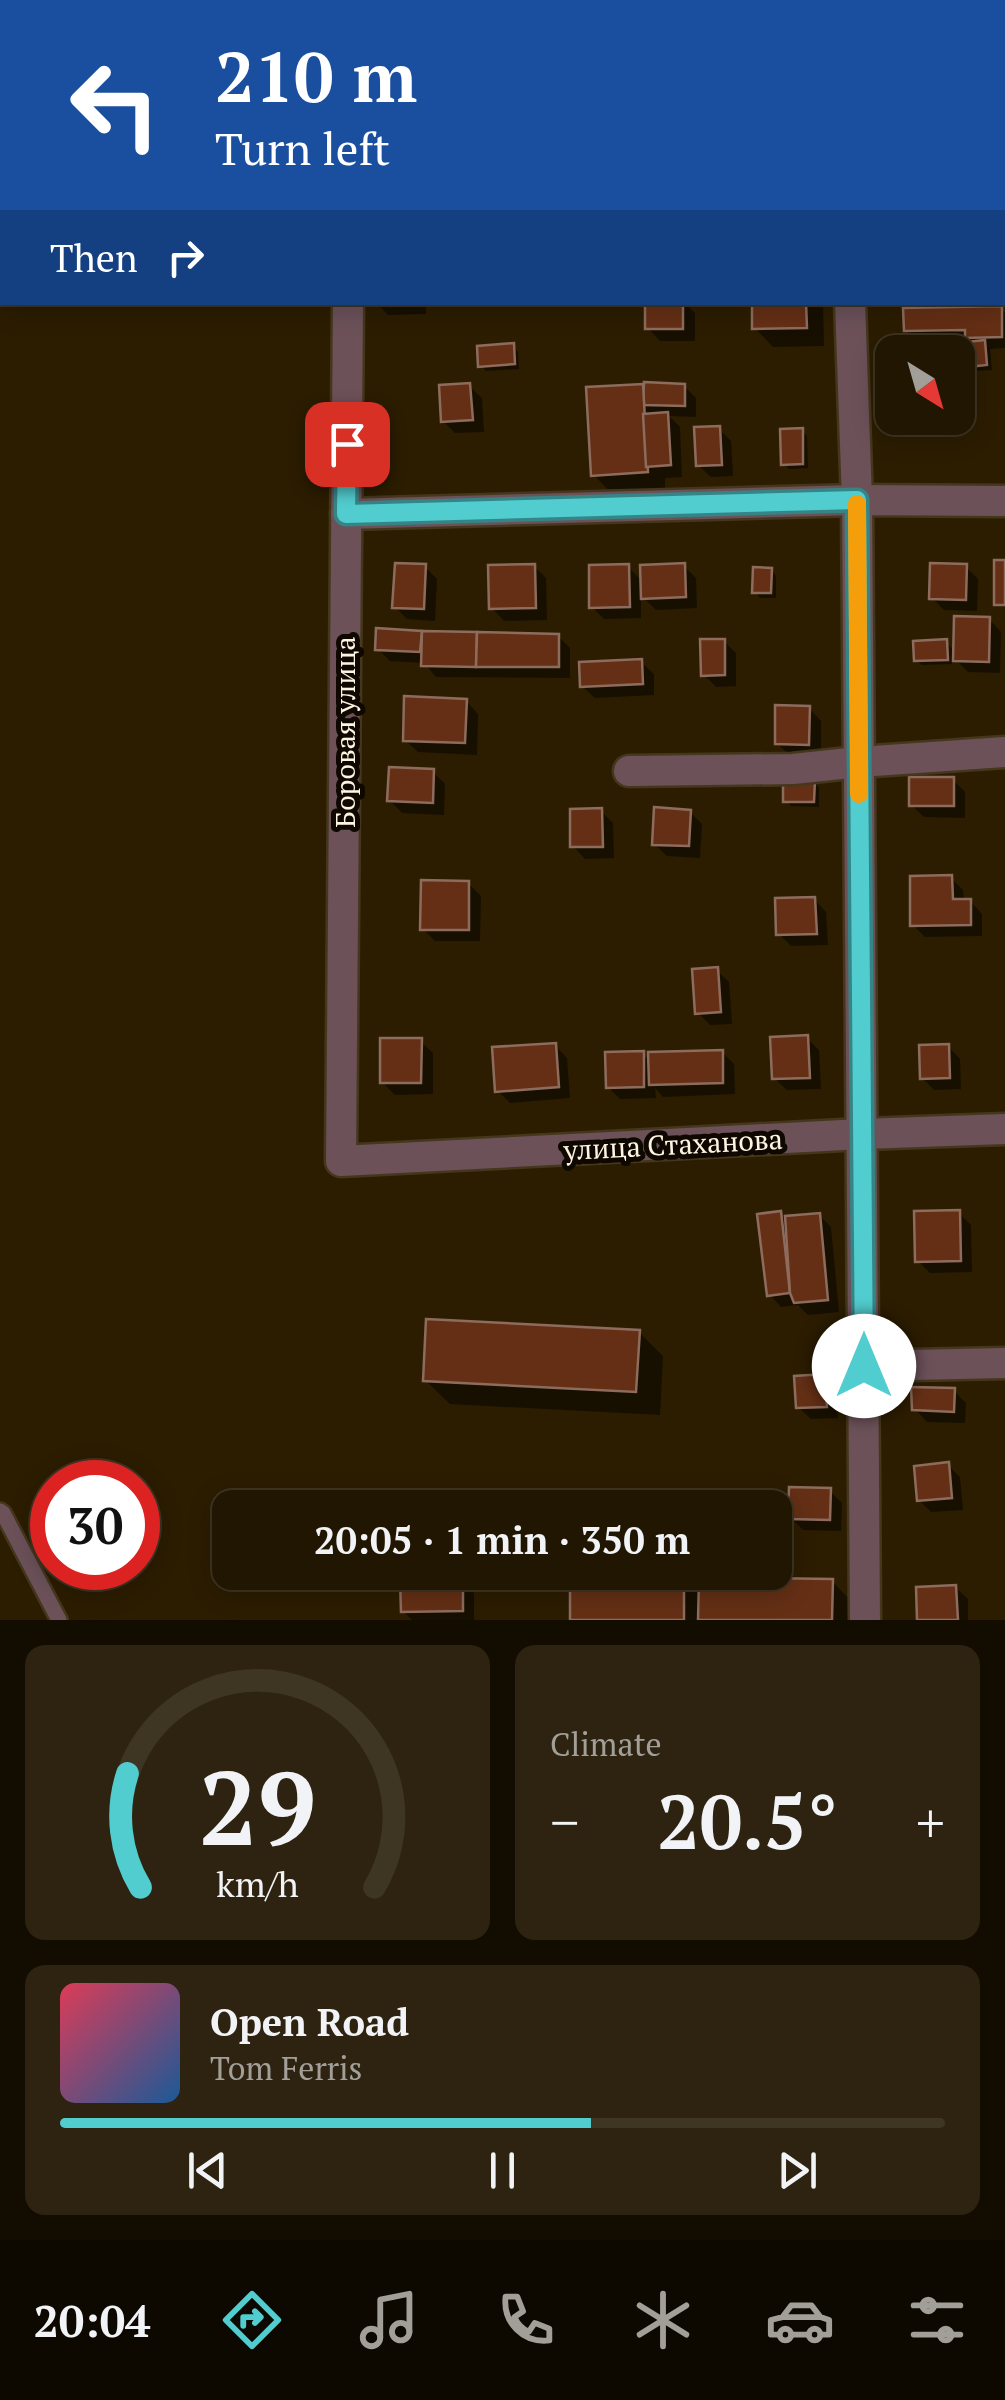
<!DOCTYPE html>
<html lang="en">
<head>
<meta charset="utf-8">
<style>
  body { margin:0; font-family:"PT Serif",serif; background:#2d2310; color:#f1f3f6; height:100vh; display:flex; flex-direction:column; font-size:38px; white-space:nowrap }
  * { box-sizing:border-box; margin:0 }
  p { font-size:32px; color:#a29f99 }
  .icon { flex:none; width:55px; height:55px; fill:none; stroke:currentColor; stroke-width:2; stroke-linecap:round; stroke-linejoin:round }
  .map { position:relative; height:1620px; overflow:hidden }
  .details { display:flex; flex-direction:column; gap:25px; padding:25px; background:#120c01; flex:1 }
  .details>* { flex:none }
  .hud { position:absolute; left:0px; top:0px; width:1005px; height:305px; box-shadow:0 5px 25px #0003,0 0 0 2px #3e3523; background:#1a4fa0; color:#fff; overflow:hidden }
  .needle { width:65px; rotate:143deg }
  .tools { position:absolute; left:875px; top:335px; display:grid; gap:20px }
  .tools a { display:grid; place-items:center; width:100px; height:100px; border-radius:20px; background:#211601; box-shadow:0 5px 25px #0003,0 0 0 2px #3e3523; font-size:50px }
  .speed { position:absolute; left:30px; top:1460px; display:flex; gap:20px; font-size:50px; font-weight:700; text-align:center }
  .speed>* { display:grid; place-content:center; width:130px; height:130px; border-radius:50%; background:#211601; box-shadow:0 5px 25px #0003,0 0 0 2px #3e3523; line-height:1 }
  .speed .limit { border:15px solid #d22; background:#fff; color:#111 }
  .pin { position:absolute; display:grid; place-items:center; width:85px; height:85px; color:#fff; margin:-42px; border-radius:20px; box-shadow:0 5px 15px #0006 }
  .me { position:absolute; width:110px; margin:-55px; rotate:0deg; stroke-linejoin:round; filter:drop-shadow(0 0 8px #0008) }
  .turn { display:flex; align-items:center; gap:35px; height:210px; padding:0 50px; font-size:45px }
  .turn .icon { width:130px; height:130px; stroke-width:2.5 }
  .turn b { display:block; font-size:70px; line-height:85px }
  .then { display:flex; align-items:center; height:95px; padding:0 50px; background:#0003; gap:20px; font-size:38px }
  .big { font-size:75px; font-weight:700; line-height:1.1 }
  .details .card { flex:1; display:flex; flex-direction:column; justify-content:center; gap:15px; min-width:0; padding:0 35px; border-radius:20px; background:#2d2310 }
  .details .dial { align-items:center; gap:0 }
  .dial svg { height:260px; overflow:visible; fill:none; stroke:#3e3523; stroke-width:7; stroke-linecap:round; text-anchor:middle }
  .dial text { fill:#f1f3f6; stroke:none }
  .song { display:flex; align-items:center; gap:30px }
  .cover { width:120px; height:120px; border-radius:15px; background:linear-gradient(135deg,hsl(350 70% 55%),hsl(210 70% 35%)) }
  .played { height:10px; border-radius:5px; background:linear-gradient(90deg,#52cdcf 60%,#3e3523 60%) }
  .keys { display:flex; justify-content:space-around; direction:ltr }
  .heat { display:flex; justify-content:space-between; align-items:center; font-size:55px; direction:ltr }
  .details .tiles { flex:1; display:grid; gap:25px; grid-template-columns:1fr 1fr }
  .card:last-child { grid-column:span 2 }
  .trip { position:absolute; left:212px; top:1490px; width:580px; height:100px; border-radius:20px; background:#211601; box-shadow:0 5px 25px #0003,0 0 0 2px #3e3523; font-weight:700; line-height:100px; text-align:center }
  .menu { display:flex; height:160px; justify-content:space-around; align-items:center; background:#0d0900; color:#a29f99 }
  .menu .icon { width:70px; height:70px }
  .menu .selected { color:#52cdcf }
  .menu b { font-size:45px; color:#f1f3f6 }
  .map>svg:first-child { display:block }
</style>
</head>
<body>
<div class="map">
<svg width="1005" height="1620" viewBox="0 0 1005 1620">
  <rect width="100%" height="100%" fill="#2c1d01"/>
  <g fill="#0007">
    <rect x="373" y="0" width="59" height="2"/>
    <rect x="497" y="0" width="45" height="2"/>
    <polygon points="584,0 630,0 630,2 586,2"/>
    <rect x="664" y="0" width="44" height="2"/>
    <rect x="748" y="0" width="53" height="2"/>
    <rect x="924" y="0" width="52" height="2"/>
    <polygon points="1002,265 1005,267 1005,304 996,304 1005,313 1005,348 990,349 992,370 976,371 970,366 968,342 938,342 949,352 900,352 900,341 918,342 906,330 965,309 959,302 1002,302"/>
    <polygon points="376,302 426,302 426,314 388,315"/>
    <polygon points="506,302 546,302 546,305 510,307"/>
    <polygon points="648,302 684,302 695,313 695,341 660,341 648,328"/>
    <polygon points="754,302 823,302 824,346 773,347 755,328"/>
    <polygon points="513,346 518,352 519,369 486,371 481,365"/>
    <polygon points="469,386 482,398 484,432 455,433 443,421"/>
    <polygon points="684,386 696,398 696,417 669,416 680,427 682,477 665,478 665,490 612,494 594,475 642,387 647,391"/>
    <polygon points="719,429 731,441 733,476 711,477 698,465"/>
    <polygon points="802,431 807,436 808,468 789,469 784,464"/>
    <polygon points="534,566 546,578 547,620 504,621 492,608"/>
    <polygon points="684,566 696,578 697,608 656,610 641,595 641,618 604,619 592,607 628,567 643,582"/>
    <polygon points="425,567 437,579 435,621 407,619 395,607"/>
    <polygon points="966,567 978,579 977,611 944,610 932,598"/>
    <polygon points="771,570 776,576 776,598 760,598 755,592"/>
    <polygon points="989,619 1001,632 1000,673 968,672 952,656 952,664 922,665 916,660 946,642 955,652"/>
    <polygon points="378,631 558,636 570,648 570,678 436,677 424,663 390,661 378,649"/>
    <polygon points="724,641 736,653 736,686 716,687 703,674"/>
    <polygon points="641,662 654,674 654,695 595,698 582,686"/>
    <polygon points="466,701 478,714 477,755 418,752 405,740"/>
    <polygon points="809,708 821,721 821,756 790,756 777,743"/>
    <polygon points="433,772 445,784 444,815 402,813 389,800"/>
    <polygon points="953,780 965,792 965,818 924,817 911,805"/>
    <polygon points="814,782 819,788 819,807 791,806 785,800"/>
    <polygon points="601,811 613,823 614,858 585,859 573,846"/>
    <polygon points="690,812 702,824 700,858 667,856 654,844"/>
    <polygon points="951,878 963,890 964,902 970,901 982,914 982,936 925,937 913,925"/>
    <polygon points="468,883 481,896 480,941 435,941 423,929"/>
    <polygon points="814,899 826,912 828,945 791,946 779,934"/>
    <polygon points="717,970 729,982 732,1024 710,1025 698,1013"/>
    <polygon points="807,1038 819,1050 821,1089 787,1090 774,1078"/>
    <polygon points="420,1041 433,1053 433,1094 395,1095 382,1082"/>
    <polygon points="555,1045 567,1058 570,1098 510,1103 498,1091"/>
    <polygon points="948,1046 960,1059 961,1089 934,1090 922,1078"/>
    <polygon points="722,1052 734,1064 735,1094 663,1097 655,1088 656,1098 620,1099 608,1087 643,1054 651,1062"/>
    <polygon points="959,1213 971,1225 972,1272 930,1273 918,1261"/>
    <polygon points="780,1214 785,1219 819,1215 831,1227 839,1312 808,1315 798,1305 781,1307 769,1294"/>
    <polygon points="639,1332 663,1356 660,1415 450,1404 425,1380"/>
    <polygon points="824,1377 836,1389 838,1418 811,1419 798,1407"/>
    <polygon points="954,1391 966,1403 965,1423 927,1422 915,1409"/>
    <polygon points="948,1465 960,1477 963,1510 931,1512 919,1500"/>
    <polygon points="830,1491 842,1503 841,1531 803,1530 791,1518"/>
    <polygon points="683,1577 701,1595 832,1581 850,1600 850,1620 573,1620"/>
    <polygon points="462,1581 474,1593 474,1620 412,1620 403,1611"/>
    <polygon points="955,1587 968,1599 968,1620 920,1620"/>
  </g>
  <g fill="#642f15" stroke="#8d6c5d" stroke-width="2.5">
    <rect x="645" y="302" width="38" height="27"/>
    <polygon points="752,302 806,302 807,328 752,329"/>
    <polygon points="1002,306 1002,337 965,338 965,330 904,331 903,308"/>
    <polygon points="898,339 939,340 939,352 897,352"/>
    <polygon points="985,340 987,365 968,367 966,342"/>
    <polygon points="514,343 515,364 478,367 477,346"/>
    <polygon points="644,382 685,384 685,406 643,405"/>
    <polygon points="470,383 473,420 441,422 439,385"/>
    <polygon points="643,384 648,472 591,476 586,387"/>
    <polygon points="668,412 671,465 646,467 643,414"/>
    <polygon points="720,426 722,465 696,466 694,427"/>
    <polygon points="803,428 803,464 781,465 780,429"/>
    <rect x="994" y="560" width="11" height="45"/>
    <polygon points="395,563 426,564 424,609 392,608"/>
    <polygon points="685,563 686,597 641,599 640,565"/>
    <polygon points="930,563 967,564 966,600 929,599"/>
    <polygon points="535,564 536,608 489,609 488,565"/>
    <polygon points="629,564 630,607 589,608 589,565"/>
    <polygon points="753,567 772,568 771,593 752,593"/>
    <polygon points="954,616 990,617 989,662 953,661"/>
    <polygon points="376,628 422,631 420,652 375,650"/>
    <polygon points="422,631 477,632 476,667 421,666"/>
    <polygon points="477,632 559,634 559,667 476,667"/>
    <polygon points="700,639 725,639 725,675 701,676"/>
    <polygon points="947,639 948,660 914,661 913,641"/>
    <polygon points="642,659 643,684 580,687 579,662"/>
    <polygon points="404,696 467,699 465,743 403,741"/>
    <polygon points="775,705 810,706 809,745 775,744"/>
    <polygon points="389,767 434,769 433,803 387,801"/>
    <rect x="909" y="777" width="45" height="29"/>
    <polygon points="783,779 815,780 814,802 783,802"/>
    <polygon points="654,807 691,810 689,846 652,845"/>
    <polygon points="602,808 603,847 570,847 570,809"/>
    <polygon points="952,875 953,899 971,899 971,925 910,926 910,876"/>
    <polygon points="421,880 469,881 469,930 420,930"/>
    <polygon points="815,897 817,934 776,935 775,898"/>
    <polygon points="718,967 721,1012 695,1014 692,969"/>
    <polygon points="808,1035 810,1078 772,1079 770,1037"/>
    <polygon points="380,1038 422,1038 421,1083 380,1083"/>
    <polygon points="556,1043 559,1087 495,1092 492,1047"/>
    <polygon points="949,1044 950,1078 920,1079 919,1045"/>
    <polygon points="723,1050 723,1083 649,1085 648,1052"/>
    <polygon points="644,1051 644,1087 606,1088 605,1052"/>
    <polygon points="960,1210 961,1261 915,1262 914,1211"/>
    <polygon points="781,1211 790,1293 767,1296 757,1214"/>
    <polygon points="820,1213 828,1300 794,1303 790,1293 785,1216"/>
    <polygon points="426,1319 640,1330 636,1392 423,1381"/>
    <polygon points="825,1374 827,1407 796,1408 794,1376"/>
    <polygon points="911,1387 955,1388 954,1412 912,1410"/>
    <polygon points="949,1462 952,1498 917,1501 914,1466"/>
    <polygon points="789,1487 831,1488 830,1520 788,1519"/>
    <polygon points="684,1574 684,1620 570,1620 570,1575"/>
    <polygon points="699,1577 833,1579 832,1620 698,1620"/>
    <polygon points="463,1578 463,1611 401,1612 400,1579"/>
    <polygon points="956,1585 958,1620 917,1620 916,1587"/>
  </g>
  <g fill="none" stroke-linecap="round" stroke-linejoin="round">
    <defs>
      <polyline id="service" points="0,1511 3,1513 59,1620"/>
      <g id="minor">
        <polyline points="843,0 843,2"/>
        <polyline points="350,2 350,0"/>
        <polyline points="1002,198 1005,198"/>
        <polyline points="348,302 341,1161 862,1134 1005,1129"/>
        <polyline points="850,302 857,500 865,1620"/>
        <polyline points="346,514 857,500 1005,501"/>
        <polyline points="629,771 793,769 859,762 1005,752"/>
        <polyline points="864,1366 1005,1363"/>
      </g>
    </defs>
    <use href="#service" stroke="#45371c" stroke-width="20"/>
    <use href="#minor" stroke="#45371c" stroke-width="35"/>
    <use href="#service" stroke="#6c5159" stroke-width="15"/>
    <use href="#minor" stroke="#6c5159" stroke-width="30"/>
  </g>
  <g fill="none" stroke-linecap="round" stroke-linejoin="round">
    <defs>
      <polyline id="route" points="347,444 346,514 857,500 864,1366"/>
    </defs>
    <use href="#route" stroke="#358587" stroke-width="25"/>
    <use href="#route" stroke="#52cdcf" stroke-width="18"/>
    <polyline stroke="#f59e0b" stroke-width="18" points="857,504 859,794"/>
  </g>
  <g text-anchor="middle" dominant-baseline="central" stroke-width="10" stroke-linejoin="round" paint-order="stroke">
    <g font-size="28" fill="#fef4e3" stroke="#0f0801">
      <text transform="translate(344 732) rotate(-90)">Боровая улица</text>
      <text transform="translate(673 1144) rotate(-3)">улица Стаханова</text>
    </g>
  </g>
</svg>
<div class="tools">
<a><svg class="needle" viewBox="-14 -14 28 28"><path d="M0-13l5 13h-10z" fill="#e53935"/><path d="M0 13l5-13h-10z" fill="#a29f99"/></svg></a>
</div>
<div class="speed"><div class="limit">30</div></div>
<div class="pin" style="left:347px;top:444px;background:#d93025"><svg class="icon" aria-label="arrive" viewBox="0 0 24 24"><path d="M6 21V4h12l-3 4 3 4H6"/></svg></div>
<svg class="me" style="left:864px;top:1366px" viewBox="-20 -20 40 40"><circle r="19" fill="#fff"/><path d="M0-13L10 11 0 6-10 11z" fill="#52cdcf"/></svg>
<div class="trip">20:05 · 1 min · 350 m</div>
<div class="hud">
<div class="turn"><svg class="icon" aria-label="left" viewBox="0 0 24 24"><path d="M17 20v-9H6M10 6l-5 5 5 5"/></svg><div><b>210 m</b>Turn left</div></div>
<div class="then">Then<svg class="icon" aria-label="right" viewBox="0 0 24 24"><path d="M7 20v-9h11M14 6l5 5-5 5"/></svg></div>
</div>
</div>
<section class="details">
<div class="tiles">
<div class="card dial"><svg viewBox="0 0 100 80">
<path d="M14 69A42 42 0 1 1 86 69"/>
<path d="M14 69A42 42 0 0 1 10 34" stroke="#52cdcf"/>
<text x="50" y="56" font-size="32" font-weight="700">29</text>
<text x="50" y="72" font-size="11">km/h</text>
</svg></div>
<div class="card"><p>Climate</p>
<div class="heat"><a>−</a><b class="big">20.5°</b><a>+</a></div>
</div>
<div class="card">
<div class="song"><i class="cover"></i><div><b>Open Road</b><p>Tom Ferris</p></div></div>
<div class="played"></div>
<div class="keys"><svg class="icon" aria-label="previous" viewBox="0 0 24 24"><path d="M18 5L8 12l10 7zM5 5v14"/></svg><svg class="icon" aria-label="pause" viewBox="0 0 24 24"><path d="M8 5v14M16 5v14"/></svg><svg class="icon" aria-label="next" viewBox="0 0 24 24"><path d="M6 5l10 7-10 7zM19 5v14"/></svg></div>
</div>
</div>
</section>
<nav class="menu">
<b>20:04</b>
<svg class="icon selected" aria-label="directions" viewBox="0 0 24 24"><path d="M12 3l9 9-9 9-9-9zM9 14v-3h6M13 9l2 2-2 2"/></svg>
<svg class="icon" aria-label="music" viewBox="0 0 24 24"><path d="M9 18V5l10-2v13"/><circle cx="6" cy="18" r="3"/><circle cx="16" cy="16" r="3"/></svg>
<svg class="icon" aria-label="phone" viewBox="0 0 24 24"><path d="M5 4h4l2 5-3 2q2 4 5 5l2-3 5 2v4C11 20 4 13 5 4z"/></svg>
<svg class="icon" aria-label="climate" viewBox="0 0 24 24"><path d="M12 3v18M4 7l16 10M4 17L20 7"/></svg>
<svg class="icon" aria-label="car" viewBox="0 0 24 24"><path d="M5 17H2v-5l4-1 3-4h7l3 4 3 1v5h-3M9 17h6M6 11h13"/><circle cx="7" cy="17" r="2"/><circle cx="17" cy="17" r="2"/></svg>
<svg class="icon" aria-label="filters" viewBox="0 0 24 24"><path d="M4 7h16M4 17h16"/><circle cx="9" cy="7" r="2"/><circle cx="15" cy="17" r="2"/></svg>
</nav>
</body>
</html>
